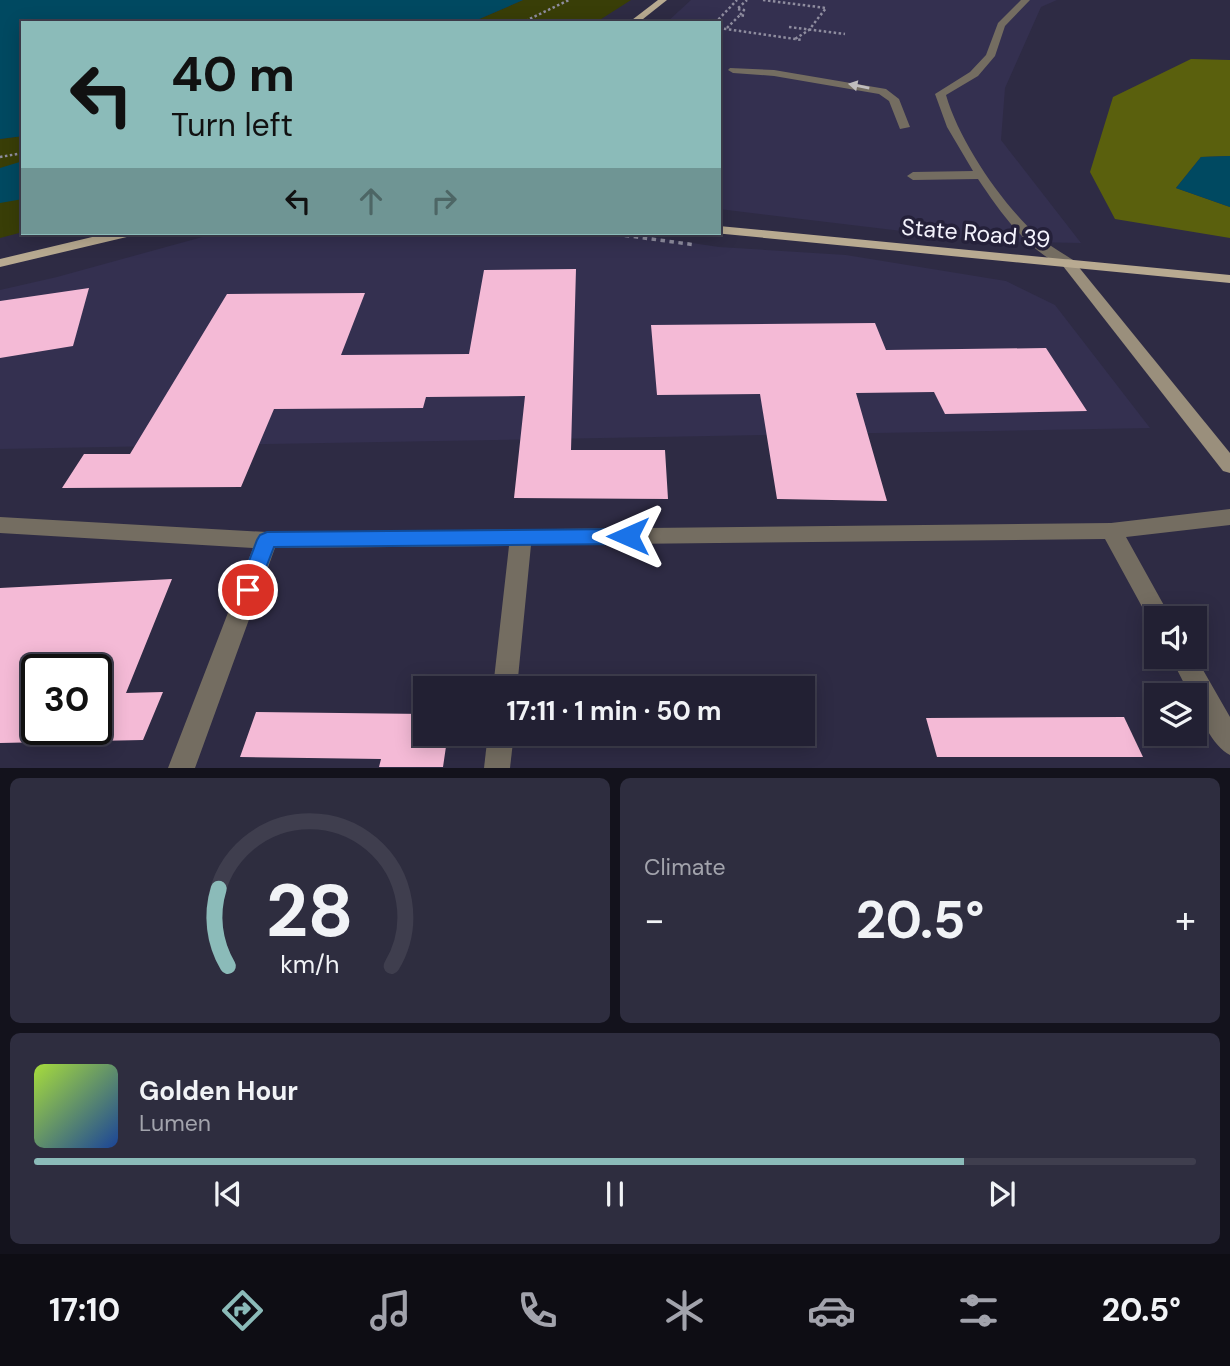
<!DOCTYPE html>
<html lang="en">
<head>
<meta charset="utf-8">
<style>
  body { margin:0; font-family:"DM Sans",sans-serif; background:#2e2d3f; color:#f1f3f6; height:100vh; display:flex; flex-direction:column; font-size:26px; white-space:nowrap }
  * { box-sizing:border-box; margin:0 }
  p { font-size:23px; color:#a2a3ac }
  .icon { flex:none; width:38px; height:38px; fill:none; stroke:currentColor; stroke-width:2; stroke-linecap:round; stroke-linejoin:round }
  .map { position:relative; height:768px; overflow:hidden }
  .details { display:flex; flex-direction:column; gap:10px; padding:10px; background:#13121c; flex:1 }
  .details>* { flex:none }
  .guide { position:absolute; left:21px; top:21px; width:700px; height:214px; border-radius:0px; box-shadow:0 4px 18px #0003,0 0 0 2px #3f3e4e; background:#8bbbb9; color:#111; overflow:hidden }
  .fabs { position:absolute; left:1144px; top:606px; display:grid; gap:14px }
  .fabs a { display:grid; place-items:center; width:63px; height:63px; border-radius:0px; background:#222033; box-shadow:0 4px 18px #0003,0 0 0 2px #3f3e4e; font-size:35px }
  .speed { position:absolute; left:21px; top:654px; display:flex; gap:14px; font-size:35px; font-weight:700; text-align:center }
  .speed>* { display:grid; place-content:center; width:91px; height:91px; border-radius:50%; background:#222033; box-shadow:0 4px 18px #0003,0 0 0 2px #3f3e4e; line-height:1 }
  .speed .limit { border:4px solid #111; border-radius:10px; background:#fff; color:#111 }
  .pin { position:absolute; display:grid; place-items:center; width:60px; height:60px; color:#fff; margin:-30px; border:4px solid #fff; border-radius:50%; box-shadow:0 2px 7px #0007 }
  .me { position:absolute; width:77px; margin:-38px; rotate:270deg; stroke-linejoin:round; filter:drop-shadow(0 0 5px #0008) }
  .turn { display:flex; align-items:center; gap:24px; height:147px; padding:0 35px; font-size:32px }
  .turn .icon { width:91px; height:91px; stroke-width:2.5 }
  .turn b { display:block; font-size:49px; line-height:60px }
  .lanes { display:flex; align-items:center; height:66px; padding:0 35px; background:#0003; justify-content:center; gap:35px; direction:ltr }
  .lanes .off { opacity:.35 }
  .big { font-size:52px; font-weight:700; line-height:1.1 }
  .details .card { flex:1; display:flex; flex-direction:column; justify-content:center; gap:10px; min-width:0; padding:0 24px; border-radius:10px; background:#2e2d3f }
  .details .dial { align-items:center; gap:0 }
  .dial svg { height:182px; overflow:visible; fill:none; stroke:#3f3e4e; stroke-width:7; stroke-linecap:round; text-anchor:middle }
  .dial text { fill:#f1f3f6; stroke:none }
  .song { display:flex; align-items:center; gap:21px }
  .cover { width:84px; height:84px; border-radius:10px; background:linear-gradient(135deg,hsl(80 70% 55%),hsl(220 70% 35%)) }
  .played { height:7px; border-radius:4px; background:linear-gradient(90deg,#8bbbb9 80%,#3f3e4e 80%) }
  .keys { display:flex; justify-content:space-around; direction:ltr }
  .heat { display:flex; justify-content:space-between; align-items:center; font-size:38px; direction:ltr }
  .details .tiles { flex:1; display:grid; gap:10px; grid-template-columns:1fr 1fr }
  .card:last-child { grid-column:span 2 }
  .trip { position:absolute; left:413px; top:676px; width:402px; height:70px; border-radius:0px; background:#222033; box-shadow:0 4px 18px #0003,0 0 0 2px #3f3e4e; font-weight:700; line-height:70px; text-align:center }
  .tab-bar { display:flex; height:112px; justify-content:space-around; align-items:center; background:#0e0d14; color:#a2a3ac }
  .tab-bar .icon { width:49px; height:49px }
  .tab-bar .on { color:#8bbbb9 }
  .tab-bar b { font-size:32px; color:#f1f3f6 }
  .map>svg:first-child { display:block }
</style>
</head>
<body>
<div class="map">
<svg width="1230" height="768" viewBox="0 0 1230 768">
  <rect width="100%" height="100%" fill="#2e2b44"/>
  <g fill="#343050">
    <polygon points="691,0 1057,0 1041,7 1005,88 1001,140 1081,243 985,241 719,209 719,23 666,23"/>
    <polygon points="217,233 625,233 719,247 846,255 1006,281 1055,305 1150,428 0,449 0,290 57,277"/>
  </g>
  <g fill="#393e07">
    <polygon points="523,0 631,0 595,23 470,23"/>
    <polygon points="23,136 23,232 0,238 0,139"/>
  </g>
  <polygon fill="#5a600d" points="1191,59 1230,60 1230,156 1201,157 1176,188 1230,207 1230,238 1115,219 1090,172 1113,97"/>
  <g fill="#004961">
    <polygon points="0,0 523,0 470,23 23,23 23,136 0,139"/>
    <polygon points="1230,156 1230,207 1176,188 1201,157"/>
    <polygon points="23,161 23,199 0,203 0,168"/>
  </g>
  <g fill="#f4bad6" fill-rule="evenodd">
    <polygon points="576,269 571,450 665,450 668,499 514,498 525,396 426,397 423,408 274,409 241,487 62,488 84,454 130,454 227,294 365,293 341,355 469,354 484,270"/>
    <polygon points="89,288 73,346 0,358 0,301"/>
    <polygon points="875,323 886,350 1046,348 1087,411 945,414 934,392 856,393 887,501 777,499 760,394 657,395 651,325"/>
    <path d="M172 579 126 693 163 692 143 740 0 743V588ZM37 670H96V730H37Z"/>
    <polygon points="256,712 425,714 425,733 448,733 443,767 379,767 381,759 240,757"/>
    <polygon points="1124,717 1143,757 937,757 926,718"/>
  </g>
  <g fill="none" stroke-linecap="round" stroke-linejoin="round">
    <g stroke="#8f8d9f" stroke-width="2.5" stroke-dasharray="2.5 2.5" stroke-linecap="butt">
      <polyline points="763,0 826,8 809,30 795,39"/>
      <polyline points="740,15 744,10 737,9 747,0"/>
      <polyline points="521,23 569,0"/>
      <polyline points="715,23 737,0"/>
      <polyline points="789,27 845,34"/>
      <polyline points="719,28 802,40"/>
      <polyline points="727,28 740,15 745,16"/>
      <polyline points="0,157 23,153"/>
    </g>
    <polyline stroke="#8f8d9f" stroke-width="3.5" stroke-dasharray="4.5 4.5" stroke-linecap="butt" points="607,233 696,245"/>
    <g fill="#746d61" fill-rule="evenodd">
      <path d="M1021 0H1030L1005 26 995 56 978 76 946 95C959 141 1002 204 1037 235 1048 245 1061 252 1073 260V266L1068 267C1031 257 998 209 978 179L913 180 907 176 913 172 973 171 947 127 935 94 970 72 986 55 998 23Z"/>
      <polygon points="730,68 774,70 886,89 899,99 910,127 900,129 889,101 879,94 774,76 733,73 728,70"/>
    </g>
    <g fill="#746d61" fill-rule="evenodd">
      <polygon points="1230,509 1230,525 1126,537 1171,618 1157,618 1157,627 1152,625 1105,539 531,545 517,688 493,688 509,546 275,548 195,768 168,768 253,548 0,533 0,517 267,532 1111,523"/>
      <path d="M1170 656H1195L1230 717V755C1214 748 1195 712 1195 695H1190Z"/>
      <polygon points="488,733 514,733 510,768 484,768"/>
    </g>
    <polygon fill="#9a8f7c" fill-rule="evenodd" points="1068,259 1073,260 1230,453 1230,473 1223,471 1063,266 1063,260"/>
    <g fill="#b8aa91" fill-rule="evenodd">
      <polygon points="658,0 667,0 638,23 628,23"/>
      <polygon points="719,226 1230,275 1230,283 714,233 719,233"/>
      <polygon points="109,233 133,233 131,236 0,267 0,259"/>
    </g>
  </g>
  <defs><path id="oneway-solid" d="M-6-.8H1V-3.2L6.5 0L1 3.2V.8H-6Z" transform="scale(1.75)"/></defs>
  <use fill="#c0bdbe" href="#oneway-solid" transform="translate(859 86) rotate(-169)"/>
  <polygon fill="#1a73e8" stroke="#114b97" stroke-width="2" points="628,529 635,531 638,536 635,542 628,544 274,547 255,596 248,599 241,596 238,590 257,540 260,535 267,532"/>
  <g text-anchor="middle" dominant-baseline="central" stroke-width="7" stroke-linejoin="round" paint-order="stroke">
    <g font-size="23" fill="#f3f2fc" stroke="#25213a">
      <text transform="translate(976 233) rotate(5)">State Road 39</text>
    </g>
  </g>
</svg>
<div class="fabs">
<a><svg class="icon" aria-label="sound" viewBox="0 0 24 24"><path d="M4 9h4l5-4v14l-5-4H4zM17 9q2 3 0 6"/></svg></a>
<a><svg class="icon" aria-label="layers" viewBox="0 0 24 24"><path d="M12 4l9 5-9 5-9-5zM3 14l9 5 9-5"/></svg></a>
</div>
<div class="speed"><div class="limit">30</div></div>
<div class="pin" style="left:248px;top:590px;background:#d93025"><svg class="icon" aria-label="arrive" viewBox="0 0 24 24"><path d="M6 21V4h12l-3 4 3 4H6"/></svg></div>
<svg class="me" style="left:628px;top:536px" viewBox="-20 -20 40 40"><path d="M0-17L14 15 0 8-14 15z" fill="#1a73e8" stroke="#fff" stroke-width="4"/></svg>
<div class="trip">17:11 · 1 min · 50 m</div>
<div class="guide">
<div class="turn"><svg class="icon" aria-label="left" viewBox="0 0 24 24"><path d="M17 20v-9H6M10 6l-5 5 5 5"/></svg><div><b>40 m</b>Turn left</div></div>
<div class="lanes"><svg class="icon" aria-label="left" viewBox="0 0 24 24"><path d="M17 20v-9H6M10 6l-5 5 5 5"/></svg><svg class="icon off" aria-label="ahead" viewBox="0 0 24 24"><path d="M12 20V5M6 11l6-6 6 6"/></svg><svg class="icon off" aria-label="right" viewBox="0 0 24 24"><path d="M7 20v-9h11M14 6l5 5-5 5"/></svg></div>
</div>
</div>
<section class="details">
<div class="tiles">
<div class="card dial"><svg viewBox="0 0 100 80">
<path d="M14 69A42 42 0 1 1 86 69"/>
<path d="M14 69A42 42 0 0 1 10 35" stroke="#8bbbb9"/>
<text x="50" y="56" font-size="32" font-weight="700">28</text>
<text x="50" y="72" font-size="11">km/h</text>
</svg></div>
<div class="card"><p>Climate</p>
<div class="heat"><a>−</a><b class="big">20.5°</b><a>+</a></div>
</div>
<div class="card">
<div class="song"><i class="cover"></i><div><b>Golden Hour</b><p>Lumen</p></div></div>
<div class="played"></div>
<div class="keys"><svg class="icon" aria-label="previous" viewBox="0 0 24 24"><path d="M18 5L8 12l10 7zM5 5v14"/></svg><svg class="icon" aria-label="pause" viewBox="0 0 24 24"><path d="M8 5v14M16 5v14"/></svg><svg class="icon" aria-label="next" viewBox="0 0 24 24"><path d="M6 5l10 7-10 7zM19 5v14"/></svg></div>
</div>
</div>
</section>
<nav class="tab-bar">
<b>17:10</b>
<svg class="icon on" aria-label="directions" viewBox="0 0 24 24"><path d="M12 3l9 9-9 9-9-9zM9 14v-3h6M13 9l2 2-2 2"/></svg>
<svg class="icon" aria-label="music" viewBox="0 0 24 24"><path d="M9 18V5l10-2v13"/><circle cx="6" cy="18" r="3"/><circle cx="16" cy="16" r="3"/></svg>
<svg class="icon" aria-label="phone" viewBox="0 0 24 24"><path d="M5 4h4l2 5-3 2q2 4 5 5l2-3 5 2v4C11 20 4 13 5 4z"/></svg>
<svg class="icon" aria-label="climate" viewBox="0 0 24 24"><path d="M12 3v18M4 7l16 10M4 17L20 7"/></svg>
<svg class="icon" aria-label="car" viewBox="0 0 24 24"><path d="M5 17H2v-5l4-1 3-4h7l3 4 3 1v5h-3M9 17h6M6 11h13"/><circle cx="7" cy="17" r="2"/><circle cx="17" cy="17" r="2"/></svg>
<svg class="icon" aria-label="filters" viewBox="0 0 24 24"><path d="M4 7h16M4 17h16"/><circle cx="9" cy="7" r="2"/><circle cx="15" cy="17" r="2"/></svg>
<b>20.5°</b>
</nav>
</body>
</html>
